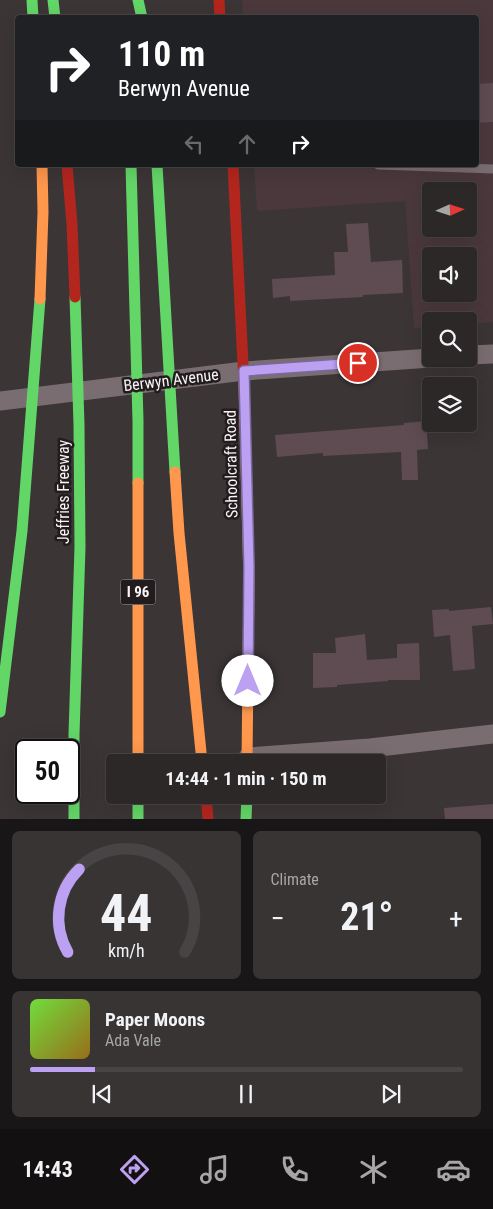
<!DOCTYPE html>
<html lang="en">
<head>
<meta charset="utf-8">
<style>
  body { margin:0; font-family:"Roboto Condensed",sans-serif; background:#383434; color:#f1f3f6; height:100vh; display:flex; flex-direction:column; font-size:19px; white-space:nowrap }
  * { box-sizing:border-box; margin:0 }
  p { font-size:16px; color:#a6a6a8 }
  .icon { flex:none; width:28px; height:28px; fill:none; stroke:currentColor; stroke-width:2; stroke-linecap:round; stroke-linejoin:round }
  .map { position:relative; height:819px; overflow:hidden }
  .side { display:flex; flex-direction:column; gap:12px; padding:12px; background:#181616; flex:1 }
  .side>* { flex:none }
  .top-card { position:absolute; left:15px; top:15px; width:464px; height:152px; border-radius:5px; box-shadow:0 5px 20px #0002,0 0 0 1px #484445; background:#202124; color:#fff; overflow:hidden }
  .needle { width:32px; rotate:87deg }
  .fabs { position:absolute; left:422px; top:182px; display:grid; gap:10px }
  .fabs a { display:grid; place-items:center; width:55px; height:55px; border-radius:5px; background:#2c2828; box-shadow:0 5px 20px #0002,0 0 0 1px #484445; font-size:25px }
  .speed { position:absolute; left:15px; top:739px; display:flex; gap:10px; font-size:25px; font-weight:700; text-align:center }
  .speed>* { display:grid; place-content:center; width:65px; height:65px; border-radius:50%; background:#2c2828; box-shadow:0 5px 20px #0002,0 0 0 1px #484445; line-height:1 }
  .speed .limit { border:2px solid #111; border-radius:8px; background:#fff; color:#111 }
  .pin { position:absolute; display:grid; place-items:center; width:42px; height:42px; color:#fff; margin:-21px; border:2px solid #fff; border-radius:50%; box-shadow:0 1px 5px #0007 }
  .me { position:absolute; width:55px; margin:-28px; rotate:0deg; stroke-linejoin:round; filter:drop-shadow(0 0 4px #0008) }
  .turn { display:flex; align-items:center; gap:18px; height:105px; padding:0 20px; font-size:22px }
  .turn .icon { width:65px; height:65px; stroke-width:2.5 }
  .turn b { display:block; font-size:35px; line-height:42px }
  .lanes { display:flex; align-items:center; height:48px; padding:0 20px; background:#0003; justify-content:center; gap:25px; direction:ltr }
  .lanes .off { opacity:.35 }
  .big { font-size:38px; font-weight:700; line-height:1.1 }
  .side .widget { flex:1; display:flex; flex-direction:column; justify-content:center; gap:8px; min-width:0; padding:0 18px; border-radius:8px; background:#383434 }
  .side .dial { align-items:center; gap:0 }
  .dial svg { height:130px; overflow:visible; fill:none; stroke:#484445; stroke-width:7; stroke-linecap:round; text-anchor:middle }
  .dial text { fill:#f1f3f6; stroke:none }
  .song { display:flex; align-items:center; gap:15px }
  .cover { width:60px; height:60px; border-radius:8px; background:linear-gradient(135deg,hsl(100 70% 55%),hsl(40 70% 35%)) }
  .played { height:5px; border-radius:2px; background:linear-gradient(90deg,#bca0f2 15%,#484445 15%) }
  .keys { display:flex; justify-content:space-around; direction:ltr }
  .heat { display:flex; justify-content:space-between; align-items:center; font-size:28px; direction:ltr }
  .side .tiles { flex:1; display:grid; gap:12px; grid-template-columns:1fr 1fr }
  .widget:last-child { grid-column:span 2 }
  .trip { position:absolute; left:106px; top:754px; width:280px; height:50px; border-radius:5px; background:#2c2828; box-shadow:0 5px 20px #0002,0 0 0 1px #484445; font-weight:700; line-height:50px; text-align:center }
  .tab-bar { display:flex; height:80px; justify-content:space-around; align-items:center; background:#121010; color:#a6a6a8 }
  .tab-bar .icon { width:35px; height:35px }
  .tab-bar .active { color:#bca0f2 }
  .tab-bar b { font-size:22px; color:#f1f3f6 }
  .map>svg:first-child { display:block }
</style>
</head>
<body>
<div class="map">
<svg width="493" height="819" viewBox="0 0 493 819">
  <rect width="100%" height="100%" fill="#3b3536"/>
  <path fill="#4a383d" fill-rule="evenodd" d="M242 0H493V322L469 324V321H431V327L414 328 405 201 257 211 254 165H476V18L243 17ZM431 191H469V229H431ZM431 256H469V294H431Z"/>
  <g fill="#5f4c53">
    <polygon points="493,83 493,122 476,123 476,84"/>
    <polygon points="368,223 371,262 402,260 403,293 363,295 363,297 290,301 290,296 273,298 272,279 335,275 334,252 348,252 346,224"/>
    <polygon points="426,421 428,449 417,450 418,480 402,480 401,452 323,456 323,453 277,457 275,435 404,425 404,423"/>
    <polygon points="491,607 493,624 472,626 475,669 453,671 450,635 434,637 432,610 449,609 449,611"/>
    <polygon points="365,634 367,660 397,658 397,644 419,643 420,680 388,680 388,681 337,685 337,687 313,688 313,653 336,653 335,638"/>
    <polygon points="493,804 493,819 445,819 444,808"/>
  </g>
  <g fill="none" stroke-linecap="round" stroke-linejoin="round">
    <polyline stroke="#7a6d71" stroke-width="9" points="378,165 493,169"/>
    <g stroke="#7a6d71" stroke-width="19">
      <polyline points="469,355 493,354"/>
      <polyline points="0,401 244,371 431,358"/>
      <polyline points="248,757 370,748 493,734"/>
    </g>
    <g stroke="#63d668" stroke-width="11">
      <polyline points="32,0 33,18"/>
      <polyline points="53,0 55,18"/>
      <polyline points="138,0 142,18"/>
      <polyline points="131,165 138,421 138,483"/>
      <polyline points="157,165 175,472"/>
      <polyline points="0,712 22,531 40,299"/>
      <polyline points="138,795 138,819"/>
      <polyline points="74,819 74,734 80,547 79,425 75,297"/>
      <polyline points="246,819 247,795"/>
    </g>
    <g stroke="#ff974d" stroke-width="11">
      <polyline points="40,299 43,212 42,165"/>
      <polyline points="244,384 249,579 247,762"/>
      <polyline points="175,472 179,533 202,762"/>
      <polyline points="138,483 138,762"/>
    </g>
    <g stroke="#b3261e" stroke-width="11">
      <polyline points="219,0 220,18"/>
      <polyline points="67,165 72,224 75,297"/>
      <polyline points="233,165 244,384"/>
      <polyline points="206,795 208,819"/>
    </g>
  </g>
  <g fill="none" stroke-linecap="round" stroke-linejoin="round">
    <defs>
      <polyline id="route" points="248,681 249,567 244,371 358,363"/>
    </defs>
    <use href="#route" stroke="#7a689d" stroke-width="12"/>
    <use href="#route" stroke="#bca0f2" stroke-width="9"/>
  </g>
  <g text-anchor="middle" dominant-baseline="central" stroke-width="5" stroke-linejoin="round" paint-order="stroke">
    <rect fill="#211c1d" stroke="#b9b2b4" stroke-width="1" x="120.5" y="579.5" width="35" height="25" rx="4"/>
    <g font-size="15" font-weight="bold" fill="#faf2f4">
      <text x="138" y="592">I 96</text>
    </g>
    <g font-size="16" fill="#faf2f4" stroke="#211c1d">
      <text transform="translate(171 380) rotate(-7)">Berwyn Avenue</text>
      <text transform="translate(231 464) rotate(-91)">Schoolcraft Road</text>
      <text transform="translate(63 492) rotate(-90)">Jeffries Freeway</text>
    </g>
  </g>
</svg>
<div class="fabs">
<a><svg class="needle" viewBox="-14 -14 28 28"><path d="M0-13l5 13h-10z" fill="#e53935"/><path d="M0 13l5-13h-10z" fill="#a6a6a8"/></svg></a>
<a><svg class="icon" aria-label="sound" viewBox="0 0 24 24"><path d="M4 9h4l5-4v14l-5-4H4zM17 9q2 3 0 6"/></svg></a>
<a><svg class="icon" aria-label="search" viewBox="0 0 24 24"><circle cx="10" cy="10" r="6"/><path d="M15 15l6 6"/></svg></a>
<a><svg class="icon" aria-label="layers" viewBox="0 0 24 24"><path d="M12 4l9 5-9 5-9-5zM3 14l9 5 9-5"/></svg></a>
</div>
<div class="speed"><div class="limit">50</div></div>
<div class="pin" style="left:358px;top:363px;background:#d93025"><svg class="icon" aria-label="arrive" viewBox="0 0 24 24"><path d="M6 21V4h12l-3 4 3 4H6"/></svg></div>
<svg class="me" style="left:248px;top:681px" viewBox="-20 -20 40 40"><circle r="19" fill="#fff"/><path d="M0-13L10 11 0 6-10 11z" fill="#bca0f2"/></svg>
<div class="trip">14:44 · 1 min · 150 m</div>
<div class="top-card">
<div class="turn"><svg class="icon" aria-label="right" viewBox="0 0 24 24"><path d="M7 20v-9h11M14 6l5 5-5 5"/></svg><div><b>110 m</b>Berwyn Avenue</div></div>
<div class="lanes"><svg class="icon off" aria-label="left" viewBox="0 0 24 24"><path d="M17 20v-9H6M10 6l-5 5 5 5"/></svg><svg class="icon off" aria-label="ahead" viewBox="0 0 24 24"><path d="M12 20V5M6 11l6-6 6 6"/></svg><svg class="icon" aria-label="right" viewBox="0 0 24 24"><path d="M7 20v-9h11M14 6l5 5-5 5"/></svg></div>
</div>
</div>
<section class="side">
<div class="tiles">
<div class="widget dial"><svg viewBox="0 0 100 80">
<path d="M14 69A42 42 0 1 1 86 69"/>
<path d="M14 69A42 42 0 0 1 21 18" stroke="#bca0f2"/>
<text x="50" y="56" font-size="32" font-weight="700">44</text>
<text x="50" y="72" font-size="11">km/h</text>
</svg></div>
<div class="widget"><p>Climate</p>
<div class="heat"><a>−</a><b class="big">21°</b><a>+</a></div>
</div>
<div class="widget">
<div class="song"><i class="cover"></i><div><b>Paper Moons</b><p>Ada Vale</p></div></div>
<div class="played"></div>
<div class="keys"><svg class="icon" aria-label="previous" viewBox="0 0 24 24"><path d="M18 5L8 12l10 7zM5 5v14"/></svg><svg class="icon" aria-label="pause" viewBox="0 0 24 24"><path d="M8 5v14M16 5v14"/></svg><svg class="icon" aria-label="next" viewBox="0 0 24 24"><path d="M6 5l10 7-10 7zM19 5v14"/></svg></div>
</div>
</div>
</section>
<nav class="tab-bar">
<b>14:43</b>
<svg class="icon active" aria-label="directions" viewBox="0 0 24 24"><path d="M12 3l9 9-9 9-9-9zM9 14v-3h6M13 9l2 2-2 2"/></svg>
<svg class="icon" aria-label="music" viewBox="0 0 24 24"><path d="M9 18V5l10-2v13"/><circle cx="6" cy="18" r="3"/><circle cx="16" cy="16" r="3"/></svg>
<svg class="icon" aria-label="phone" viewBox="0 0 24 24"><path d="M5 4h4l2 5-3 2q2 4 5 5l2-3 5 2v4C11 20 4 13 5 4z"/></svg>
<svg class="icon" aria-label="climate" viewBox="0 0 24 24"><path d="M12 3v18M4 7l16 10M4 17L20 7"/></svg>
<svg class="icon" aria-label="car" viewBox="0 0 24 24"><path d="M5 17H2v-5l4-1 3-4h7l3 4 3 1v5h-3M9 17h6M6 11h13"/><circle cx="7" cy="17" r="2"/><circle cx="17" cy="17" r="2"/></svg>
</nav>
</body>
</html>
